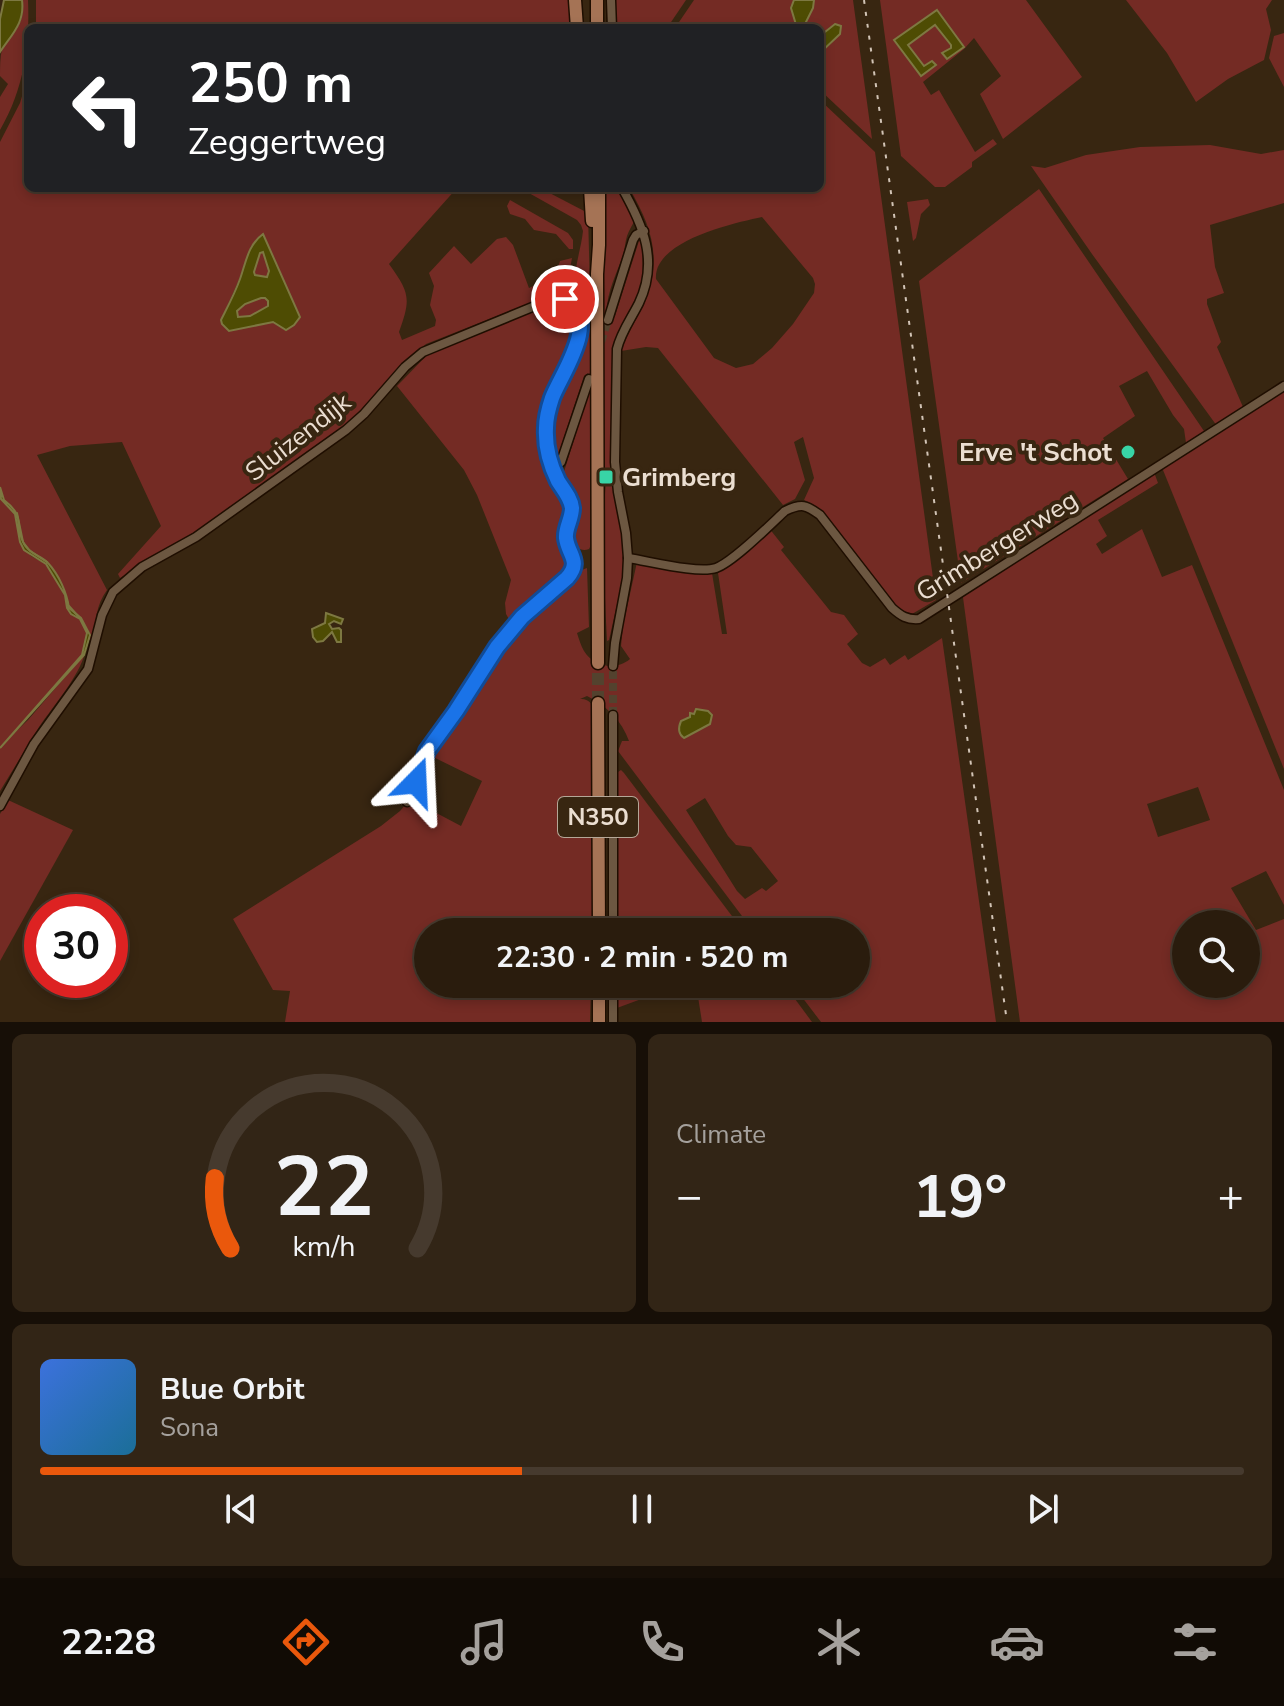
<!DOCTYPE html>
<html lang="en">
<head>
<meta charset="utf-8">
<style>
  body { margin:0; font-family:"Nunito Sans",sans-serif; background:#322516; color:#f1f3f6; height:100vh; display:flex; flex-direction:column; font-size:30px; white-space:nowrap }
  * { box-sizing:border-box; margin:0 }
  p { font-size:26px; color:#a5a19d }
  .icon { flex:none; width:44px; height:44px; fill:none; stroke:currentColor; stroke-width:2; stroke-linecap:round; stroke-linejoin:round }
  .map { position:relative; height:1022px; overflow:hidden }
  .panel { display:flex; flex-direction:column; gap:12px; padding:12px; background:#170f07; flex:1 }
  .panel>* { flex:none }
  .banner { position:absolute; left:24px; top:24px; width:800px; height:168px; border-radius:12px; box-shadow:0 4px 12px #0003,0 0 0 2px #463a2e; background:#202124; color:#fff; overflow:hidden }
  .fabs { position:absolute; left:1172px; top:910px; display:grid; gap:16px }
  .fabs a { display:grid; place-items:center; width:88px; height:88px; border-radius:50%; background:#2a1c0d; box-shadow:0 4px 12px #0003,0 0 0 2px #463a2e; font-size:40px }
  .speed { position:absolute; left:24px; top:894px; display:flex; gap:16px; font-size:40px; font-weight:700; text-align:center }
  .speed>* { display:grid; place-content:center; width:104px; height:104px; border-radius:50%; background:#2a1c0d; box-shadow:0 4px 12px #0003,0 0 0 2px #463a2e; line-height:1 }
  .speed .limit { border:12px solid #d22; background:#fff; color:#111 }
  .pin { position:absolute; display:grid; place-items:center; width:68px; height:68px; color:#fff; margin:-34px; border:4px solid #fff; border-radius:50%; box-shadow:0 2px 8px #0007 }
  .me { position:absolute; width:88px; margin:-44px; rotate:21deg; stroke-linejoin:round; filter:drop-shadow(0 0 6px #0008) }
  .turn { display:flex; align-items:center; gap:28px; height:168px; padding:0 32px; font-size:36px }
  .turn .icon { width:104px; height:104px; stroke-width:2.5 }
  .turn b { display:block; font-size:56px; line-height:68px }
  .big { font-size:60px; font-weight:700; line-height:1.1 }
  .panel .widget { flex:1; display:flex; flex-direction:column; justify-content:center; gap:12px; min-width:0; padding:0 28px; border-radius:12px; background:#322516 }
  .panel .dial { align-items:center; gap:0 }
  .dial svg { height:208px; overflow:visible; fill:none; stroke:#463a2e; stroke-width:7; stroke-linecap:round; text-anchor:middle }
  .dial text { fill:#f1f3f6; stroke:none }
  .song { display:flex; align-items:center; gap:24px }
  .cover { width:96px; height:96px; border-radius:12px; background:linear-gradient(135deg,hsl(220 70% 55%),hsl(200 70% 35%)) }
  .played { height:8px; border-radius:4px; background:linear-gradient(90deg,#ea580c 40%,#463a2e 40%) }
  .keys { display:flex; justify-content:space-around; direction:ltr }
  .heat { display:flex; justify-content:space-between; align-items:center; font-size:44px; direction:ltr }
  .panel .tiles { flex:1; display:grid; gap:12px; grid-template-columns:1fr 1fr }
  .widget:last-child { grid-column:span 2 }
  .trip { position:absolute; left:414px; top:918px; width:456px; height:80px; border-radius:40px; background:#2a1c0d; box-shadow:0 4px 12px #0003,0 0 0 2px #463a2e; font-weight:700; line-height:80px; text-align:center }
  .dock { display:flex; height:128px; justify-content:space-around; align-items:center; background:#110b05; color:#a5a19d }
  .dock .icon { width:56px; height:56px }
  .dock .on { color:#ea580c }
  .dock b { font-size:36px; color:#f1f3f6 }
  .map>svg:first-child { display:block }
</style>
</head>
<body>
<div class="map">
<svg width="1284" height="1022" viewBox="0 0 1284 1022">
  <rect width="100%" height="100%" fill="#382611"/>
  <g fill="#742b24" fill-rule="evenodd">
    <path d="M22 0H28C30 45 24 89 0 130V97L8 84 0 76C0 67 0 57 2 49 13 29 26 26 22 0Z"/>
    <polygon points="36,0 570,0 571,28 36,28"/>
    <polygon points="615,0 686,0 667,28 615,28"/>
    <polygon points="694,0 794,0 791,8 797,28 675,28"/>
    <polygon points="814,0 853,0 872,139 820,90 820,53 840,34 830,27 820,36 820,28 803,28 813,8"/>
    <path d="M880 0H1026L1082 77 1003 139 980 94 1001 76 974 38 964 49 923 82 931 95 939 90 975 152 993 139 997 144 972 162V167L945 187H935L901 156ZM937 10 964 47 947 59 951 45 936 24 908 45 924 66 895 40Z"/>
    <polygon points="1126,0 1272,0 1266,9 1271,30 1264,60 1228,79 1196,102 1167,53"/>
    <polygon points="1284,33 1284,87 1269,58 1274,36"/>
    <path d="M28 76V188H457L389 264C410 293 411 299 399 332L402 340 435 326 436 320 430 305 434 286 429 273 454 246 471 264 497 239 506 237 513 245 529 288 555 276 560 261 572 258 567 285 565 289 426 344 409 359 349 422 211 522 120 578 118 574 161 526 122 442 70 446 37 455 107 590C96 605 95 622 94 640H88L90 634 81 618 69 608C67 593 59 575 48 563 41 555 29 554 24 544 14 524 26 515 4 501L0 487V142L20 103ZM263 234 300 318 284 330 276 322H273L230 331 221 320 239 280 251 246Z"/>
    <path d="M820 100 875 152 936 600 912 614 903 612 896 607 811 503 804 500 814 478 803 437 794 442 805 480 795 499 783 505 658 348 646 347 621 351C627 335 635 321 643 306 663 262 653 228 629 188H820ZM762 217 813 278 815 284 814 293 793 324 772 348 753 364 736 368 714 358 656 279C653 241 734 223 762 217Z"/>
    <polygon points="1210,145 1261,154 1284,150 1284,203 1210,225 1215,267 1224,293 1207,299 1207,304 1221,342 1217,347 1243,407 1217,426 1092,254 1031,166 1045,168 1086,155 1140,147"/>
    <path d="M520 188H540L588 213 593 406 590 547 589 549C581 552 576 547 571 541L570 495 562 478 590 389 588 373 584 376 558 455 552 454C547 426 554 401 567 376 574 363 581 350 583 335 585 320 577 307 575 293 572 274 581 250 583 231L581 225 577 220Z"/>
    <path d="M601 188H618L636 218C633 224 629 230 627 236 625 242 625 249 623 255 616 276 601 303 609 325L615 316 639 241 642 242 643 280 639 296 621 326 612 355V476H606L603 455 604 310Z"/>
    <polygon points="1039,189 1204,431 1186,443 1184,429 1173,415 1147,371 1119,386 1135,416 1103,438 1128,479 961,583 919,281"/>
    <polygon points="928,199 930,205 921,214 916,238 913,241 907,202"/>
    <polygon points="510,200 568,233 573,240 573,249 569,249 556,234 534,230 525,219 510,214 507,206"/>
    <polygon points="263,252 269,272 267,277 259,277 254,273 260,253"/>
    <polygon points="262,298 265,298 268,301 268,306 250,316 238,317 237,311 245,304"/>
    <polygon points="554,301 563,301 571,307 573,318 572,347 563,370 541,408 542,447 554,479 568,507 562,540 570,564 510,621 506,614 505,603 511,580 477,495 464,470 397,386 429,353"/>
    <polygon points="1284,391 1284,769 1163,470 1165,465"/>
    <path d="M1154 472 1158 483 1098 520 1107 536 1096 544 1102 554 1142 529 1162 577 1192 565 1284 790V905L1266 871 1231 888 1256 930 1284 919V1022H1020L962 590ZM1198 787 1210 820 1158 837 1147 804ZM1186 924H1246V984H1186Z"/>
    <path d="M612 477 624 544 622 582 609 640 607 641C604 586 602 533 606 478Z"/>
    <path d="M0 496 15 514 20 542 31 556 46 564 65 595 67 608 71 614 80 619 87 633 82 655 2 745 28 720 84 655 86 647C84 671 53 706 39 727 26 748 13 770 0 791Z"/>
    <path d="M765 523 784 547 781 550 831 612 844 615 858 634 847 644 862 663 870 667 885 658 890 665 905 655 908 660 942 638 996 1022H821L792 984H856V932H754L618 751 622 741H629C622 721 606 705 587 696L580 699C588 698 592 704 596 710L592 932H428V984H591L590 1022H285L290 991 273 990 233 919 381 826 400 811 410 799 461 826 482 781 427 754 519 623 576 572 587 568 589 627 577 633C579 639 581 646 584 651 594 667 616 671 630 659L621 646 623 626 637 562 711 567 722 634H727L717 566ZM705 798 728 836 736 845 751 847 778 881 766 891 762 888 745 899 737 891 686 810Z"/>
    <polygon points="621,770 624,773 744,932 618,932 618,772"/>
    <polygon points="8,800 73,830 0,961 0,814"/>
    <polygon points="618,984 688,984 663,991 617,1008"/>
    <polygon points="696,984 784,984 812,1022 702,1022"/>
  </g>
  <g fill="#4e4c03" stroke="#7d7841" stroke-width="2" fill-rule="evenodd">
    <path d="M4 0H22C25 23 12 34 0 52V19Z"/>
    <polygon points="794,0 814,0 813,8 803,28 797,28 791,8"/>
    <polygon points="937,10 964,47 947,59 942,53 951,48 951,45 935,25 908,45 924,66 932,61 936,65 921,76 894,40"/>
    <polygon points="835,24 841,26 840,34 820,53 820,36"/>
    <path d="M263 234 300 317 294 325 286 330 273 322 229 331 222 324 221 320C228 306 235 293 240 279 246 262 248 245 263 234ZM263 252 269 271 267 277 255 275 254 272 260 253ZM261 298H265L268 301V306L250 316 238 317 237 311 245 304Z"/>
    <path d="M0 487 4 500C26 517 14 524 24 544 29 554 41 555 48 563 59 575 67 593 69 608L81 618 90 635 84 655 0 748 82 655 87 633 80 619 71 614 67 608 65 595 46 564 24 550 20 542 15 514 1 499Z"/>
    <polygon points="326,613 343,619 341,624 334,621 329,624 332,629 339,628 341,630 341,642 337,642 332,632 323,641 317,642 313,637 312,629 325,623"/>
    <path d="M696 709 708 711 712 715 710 724 684 738C678 734 678 728 681 721L690 717V713L694 714Z"/>
  </g>
  <g fill="none" stroke-linecap="round" stroke-linejoin="round">
    <g stroke="#7d7841" stroke-width="2">
      <polyline points="17,513 23,542 30,551 47,562"/>
      <polyline points="69,606 78,616"/>
    </g>
    <g stroke="#53422e" stroke-width="8" stroke-dasharray="8 4" stroke-linecap="butt">
      <polyline points="601,342 608,320"/>
      <polyline points="613,715 613,666"/>
    </g>
    <polyline stroke="#53422e" stroke-width="12" stroke-dasharray="12 6" stroke-linecap="butt" points="598,703 598,663"/>
    <defs>
      <g id="street">
        <polyline points="611,0 612,28"/>
        <polyline points="608,320 633,240 636,235 644,231"/>
        <polyline points="553,469 561,462 589,379"/>
        <path d="M628 558C649 561 698 574 716 568 733 562 770 525 785 511 802 503 806 505 820 515L892 608C901 616 907 620 919 619L1284 386"/>
        <path d="M613 666 615 643 627 578 628 558 626 533 618 492 615 462 617 349C621 332 631 319 639 303 659 261 643 225 622 188"/>
        <polyline points="613,715 613,932"/>
        <polyline points="0,806 34,744 88,669 102,615 113,592 142,567 196,537 346,430 364,414 405,367 423,352 547,301 561,298 568,300 576,309 579,319 575,351 552,398 546,427 547,446 553,469 570,501 572,508 566,534 574,568 567,578 522,617 497,647 456,711 427,751 412,793 407,802"/>
        <polyline points="613,984 613,1022"/>
      </g>
      <g id="primary">
        <polyline points="575,0 577,28"/>
        <polyline points="597,28 597,0"/>
        <polyline points="590,188 592,221"/>
        <polyline points="598,663 597,274 599,245 599,188"/>
        <polyline points="598,703 599,932"/>
        <polyline points="599,984 599,1022"/>
      </g>
    </defs>
    <use href="#street" stroke="#1f0e00" stroke-width="11"/>
    <use href="#primary" stroke="#1f0e00" stroke-width="15"/>
    <use href="#street" stroke="#6c5741" stroke-width="8"/>
    <use href="#primary" stroke="#a57355" stroke-width="12"/>
    <polyline stroke="#d2c4b6" stroke-width="2" stroke-dasharray="4 8" stroke-linecap="butt" points="864,0 1007,1022"/>
  </g>
  <g fill="none" stroke-linecap="round" stroke-linejoin="round">
    <defs>
      <path id="route" d="M416 782 427 751 456 711 497 647 522 617 567 578C582 561 568 555 566 538 565 528 572 519 572 508 571 498 563 489 558 481 550 465 545 446 546 428 546 418 549 407 552 398 562 372 601 321 565 299"/>
    </defs>
    <use href="#route" stroke="#114b97" stroke-width="20"/>
    <use href="#route" stroke="#1a73e8" stroke-width="14"/>
  </g>
  <g fill="#38d4a6" stroke="#382611" stroke-width="3">
    <circle cx="1128" cy="452" r="8"/>
    <rect x="598" y="469" width="16" height="16" rx="4"/>
  </g>
  <g text-anchor="middle" dominant-baseline="central" stroke-width="8" stroke-linejoin="round" paint-order="stroke">
    <rect fill="#382611" stroke="#b5a797" stroke-width="2" x="558" y="797" width="80" height="40" rx="6"/>
    <g font-size="24" font-weight="bold" fill="#ebded1">
      <text x="598" y="817">N350</text>
    </g>
    <g font-size="26" fill="#ebded1" stroke="#382611">
      <text transform="translate(298 437) rotate(-38)">Sluizendijk</text>
      <text transform="translate(997 546) rotate(-32)">Grimbergerweg</text>
    </g>
    <g font-size="26" font-weight="bold" fill="#ebded1" stroke="#382611" text-anchor="end">
      <text x="1112" y="452">Erve 't Schot</text>
      <text x="622" y="477" text-anchor="start">Grimberg</text>
    </g>
  </g>
</svg>
<div class="fabs">
<a><svg class="icon" aria-label="search" viewBox="0 0 24 24"><circle cx="10" cy="10" r="6"/><path d="M15 15l6 6"/></svg></a>
</div>
<div class="speed"><div class="limit">30</div></div>
<div class="pin" style="left:565px;top:299px;background:#d93025"><svg class="icon" aria-label="arrive" viewBox="0 0 24 24"><path d="M6 21V4h12l-3 4 3 4H6"/></svg></div>
<svg class="me" style="left:416px;top:782px" viewBox="-20 -20 40 40"><path d="M0-17L14 15 0 8-14 15z" fill="#1a73e8" stroke="#fff" stroke-width="4"/></svg>
<div class="trip">22:30 · 2 min · 520 m</div>
<div class="banner">
<div class="turn"><svg class="icon" aria-label="left" viewBox="0 0 24 24"><path d="M17 20v-9H6M10 6l-5 5 5 5"/></svg><div><b>250 m</b>Zeggertweg</div></div>
</div>
</div>
<section class="panel">
<div class="tiles">
<div class="widget dial"><svg viewBox="0 0 100 80">
<path d="M14 69A42 42 0 1 1 86 69"/>
<path d="M14 69A42 42 0 0 1 8 42" stroke="#ea580c"/>
<text x="50" y="56" font-size="32" font-weight="700">22</text>
<text x="50" y="72" font-size="11">km/h</text>
</svg></div>
<div class="widget"><p>Climate</p>
<div class="heat"><a>−</a><b class="big">19°</b><a>+</a></div>
</div>
<div class="widget">
<div class="song"><i class="cover"></i><div><b>Blue Orbit</b><p>Sona</p></div></div>
<div class="played"></div>
<div class="keys"><svg class="icon" aria-label="previous" viewBox="0 0 24 24"><path d="M18 5L8 12l10 7zM5 5v14"/></svg><svg class="icon" aria-label="pause" viewBox="0 0 24 24"><path d="M8 5v14M16 5v14"/></svg><svg class="icon" aria-label="next" viewBox="0 0 24 24"><path d="M6 5l10 7-10 7zM19 5v14"/></svg></div>
</div>
</div>
</section>
<nav class="dock">
<b>22:28</b>
<svg class="icon on" aria-label="directions" viewBox="0 0 24 24"><path d="M12 3l9 9-9 9-9-9zM9 14v-3h6M13 9l2 2-2 2"/></svg>
<svg class="icon" aria-label="music" viewBox="0 0 24 24"><path d="M9 18V5l10-2v13"/><circle cx="6" cy="18" r="3"/><circle cx="16" cy="16" r="3"/></svg>
<svg class="icon" aria-label="phone" viewBox="0 0 24 24"><path d="M5 4h4l2 5-3 2q2 4 5 5l2-3 5 2v4C11 20 4 13 5 4z"/></svg>
<svg class="icon" aria-label="climate" viewBox="0 0 24 24"><path d="M12 3v18M4 7l16 10M4 17L20 7"/></svg>
<svg class="icon" aria-label="car" viewBox="0 0 24 24"><path d="M5 17H2v-5l4-1 3-4h7l3 4 3 1v5h-3M9 17h6M6 11h13"/><circle cx="7" cy="17" r="2"/><circle cx="17" cy="17" r="2"/></svg>
<svg class="icon" aria-label="filters" viewBox="0 0 24 24"><path d="M4 7h16M4 17h16"/><circle cx="9" cy="7" r="2"/><circle cx="15" cy="17" r="2"/></svg>
</nav>
</body>
</html>
